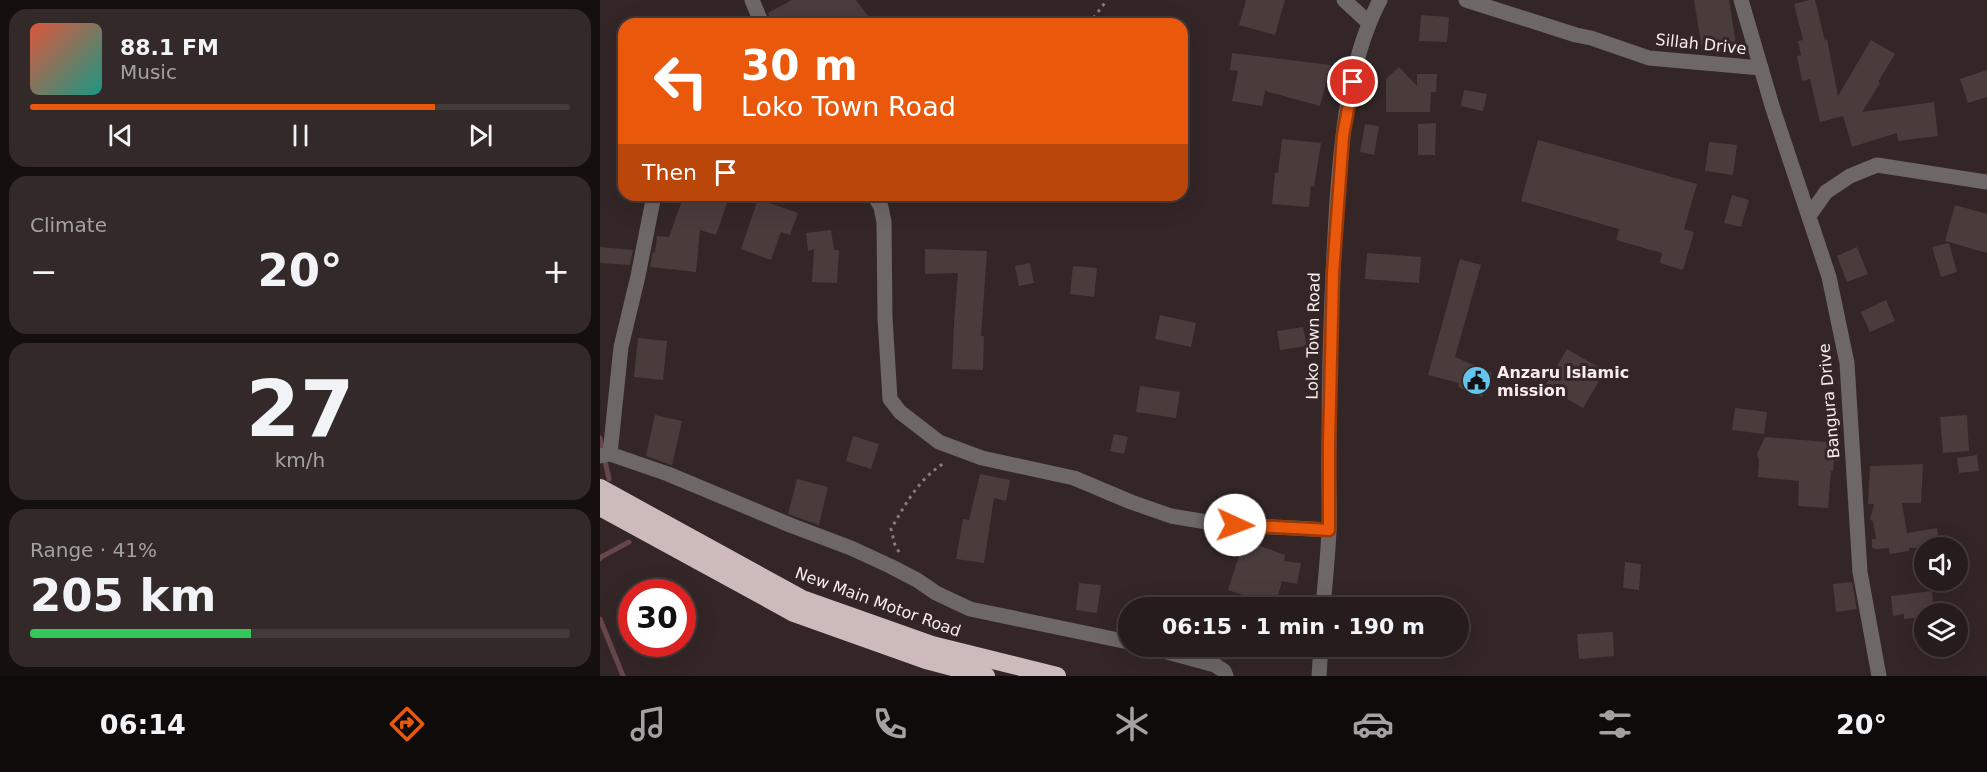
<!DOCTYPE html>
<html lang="en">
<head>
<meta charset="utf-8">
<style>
  body { margin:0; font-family:"DejaVu Sans",sans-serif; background:#332929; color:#f1f3f6; height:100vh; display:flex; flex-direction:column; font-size:22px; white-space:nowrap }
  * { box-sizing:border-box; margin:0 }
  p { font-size:20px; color:#a4a1a3 }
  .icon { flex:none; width:33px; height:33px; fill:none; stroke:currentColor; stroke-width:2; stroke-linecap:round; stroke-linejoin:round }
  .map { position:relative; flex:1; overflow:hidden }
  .drawer { display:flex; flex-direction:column; gap:9px; padding:9px; background:#150f0f; width:600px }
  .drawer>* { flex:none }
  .guide { position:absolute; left:18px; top:18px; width:570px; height:183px; border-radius:18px; box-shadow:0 6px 24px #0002,0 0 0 2px #433a3b; background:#ea580c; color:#fff; overflow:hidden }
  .controls { position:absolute; left:1314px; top:537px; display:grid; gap:12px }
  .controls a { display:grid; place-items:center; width:54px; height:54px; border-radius:50%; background:#271c1c; box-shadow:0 6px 24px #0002,0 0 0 2px #433a3b; font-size:30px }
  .speed { position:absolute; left:18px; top:579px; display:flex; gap:12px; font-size:30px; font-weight:700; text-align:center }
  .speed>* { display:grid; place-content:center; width:78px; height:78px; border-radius:50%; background:#271c1c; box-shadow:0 6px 24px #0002,0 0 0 2px #433a3b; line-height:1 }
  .speed .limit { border:9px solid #d22; background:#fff; color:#111 }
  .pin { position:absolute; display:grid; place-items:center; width:51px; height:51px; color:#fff; margin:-26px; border:3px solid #fff; border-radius:50%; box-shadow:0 2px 6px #0007 }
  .me { position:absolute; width:66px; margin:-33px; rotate:92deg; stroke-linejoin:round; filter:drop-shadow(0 0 4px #0008) }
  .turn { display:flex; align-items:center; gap:21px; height:126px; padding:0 24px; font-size:27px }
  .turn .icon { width:78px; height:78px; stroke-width:2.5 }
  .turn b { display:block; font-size:42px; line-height:51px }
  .then { display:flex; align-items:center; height:57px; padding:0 24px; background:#0003; gap:12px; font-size:22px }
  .big { font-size:45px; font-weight:700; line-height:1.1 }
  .drawer .tile { flex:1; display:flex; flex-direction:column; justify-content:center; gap:9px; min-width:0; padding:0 21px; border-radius:18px; background:#332929 }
  .drawer .dial { align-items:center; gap:0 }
  .dial b { font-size:78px; line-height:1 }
  .song { display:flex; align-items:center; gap:18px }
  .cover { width:72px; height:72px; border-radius:9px; background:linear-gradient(135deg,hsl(10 70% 55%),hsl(170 70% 35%)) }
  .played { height:6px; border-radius:3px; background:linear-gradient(90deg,#ea580c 75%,#433a3b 75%) }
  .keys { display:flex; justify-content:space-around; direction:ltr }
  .heat { display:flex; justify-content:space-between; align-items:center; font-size:33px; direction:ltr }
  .charge { height:9px; border-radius:4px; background:linear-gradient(90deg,#34c759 41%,#433a3b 0) }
  .trip { position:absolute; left:518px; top:597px; width:351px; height:60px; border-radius:30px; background:#271c1c; box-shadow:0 6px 24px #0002,0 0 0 2px #433a3b; font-weight:700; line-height:60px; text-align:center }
  .tab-bar { display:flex; height:96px; justify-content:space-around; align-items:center; background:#100b0b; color:#a4a1a3 }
  .tab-bar .icon { width:42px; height:42px }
  .tab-bar .current { color:#ea580c }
  .tab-bar b { font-size:27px; color:#f1f3f6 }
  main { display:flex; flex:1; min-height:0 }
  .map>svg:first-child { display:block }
</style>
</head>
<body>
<main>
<section class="drawer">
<div class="tile">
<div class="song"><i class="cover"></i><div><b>88.1 FM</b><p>Music</p></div></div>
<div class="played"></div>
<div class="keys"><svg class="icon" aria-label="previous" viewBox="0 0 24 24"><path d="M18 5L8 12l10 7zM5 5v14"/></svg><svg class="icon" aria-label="pause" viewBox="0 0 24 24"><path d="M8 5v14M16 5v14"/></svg><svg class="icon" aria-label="next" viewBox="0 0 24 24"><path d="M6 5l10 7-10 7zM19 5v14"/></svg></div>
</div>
<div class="tile"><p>Climate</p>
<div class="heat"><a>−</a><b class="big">20°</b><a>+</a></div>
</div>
<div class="tile dial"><b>27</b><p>km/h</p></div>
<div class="tile"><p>Range · 41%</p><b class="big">205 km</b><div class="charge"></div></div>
</section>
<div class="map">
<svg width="1387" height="676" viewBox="0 0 1387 676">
  <rect width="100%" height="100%" fill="#342626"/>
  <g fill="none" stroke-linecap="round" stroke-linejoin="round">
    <g stroke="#67474a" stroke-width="5">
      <polyline points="0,438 9,479"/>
      <polyline points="0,559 1,557 29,542"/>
      <polyline points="0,619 23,676"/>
    </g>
  </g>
  <g fill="#4b3c3c">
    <polygon points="192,0 256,0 274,24 173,24 168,13"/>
    <polygon points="646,0 685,0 675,35 639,25"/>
    <polygon points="1094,0 1129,0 1136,44 1102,49"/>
    <polygon points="1209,0 1215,0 1225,41 1227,39 1238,96 1271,40 1295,54 1278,82 1280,83 1262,112 1334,102 1338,136 1298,141 1297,133 1252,147 1243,116 1220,122 1210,79 1202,81 1197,56 1201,55 1198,41 1203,40 1194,4"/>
    <polygon points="821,15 849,17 847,42 819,41"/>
    <polygon points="632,53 731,65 720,106 665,91 662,106 632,101 638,71 630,70"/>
    <polygon points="799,67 817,86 817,74 837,74 836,92 831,92 830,112 786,112 786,79"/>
    <polygon points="1387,70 1387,97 1368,103 1360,79"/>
    <polygon points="864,90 887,94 883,111 861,106"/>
    <polygon points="836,123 835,155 818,155 818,124"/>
    <polygon points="765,124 779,126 774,155 760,152"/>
    <polygon points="682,139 721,143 714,187 711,186 709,207 672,204 675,173 678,173"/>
    <polygon points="938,140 1097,184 1084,229 1094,232 1083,270 1060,263 1062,253 1016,240 1019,229 921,201"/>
    <polygon points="1109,142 1137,145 1133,175 1105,171"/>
    <polygon points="84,195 113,195 128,200 116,235 100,230 96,272 50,267 53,252 55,253 57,236 69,237"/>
    <polygon points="1132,195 1149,200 1141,227 1124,223"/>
    <polygon points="158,199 198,213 190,235 181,232 171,260 141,249"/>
    <polygon points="1355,205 1387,214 1387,253 1345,241"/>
    <polygon points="231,230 234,250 239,250 237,283 212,282 214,249 208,251 206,233"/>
    <polygon points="1349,243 1357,272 1341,277 1332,247"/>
    <polygon points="0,247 33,250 30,265 0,263"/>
    <polygon points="1257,247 1268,274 1247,282 1237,256"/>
    <polygon points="325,249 387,251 381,336 384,336 383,370 352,369 354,324 358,273 325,274"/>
    <polygon points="767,253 821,257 819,283 765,279"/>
    <polygon points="860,259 881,265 855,357 892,373 882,397 858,387 859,383 828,375"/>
    <polygon points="430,263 434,283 419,286 415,266"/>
    <polygon points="473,266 497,268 494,297 470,294"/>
    <polygon points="1286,300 1295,321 1270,332 1261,312"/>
    <polygon points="560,315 596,323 591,347 555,339"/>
    <polygon points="703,327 707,346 680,350 677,331"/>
    <polygon points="38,338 67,341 63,380 34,377"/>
    <polygon points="967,349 1005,371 983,408 945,386"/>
    <polygon points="540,386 580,392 576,418 536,412"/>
    <polygon points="1135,408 1167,412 1164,434 1132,430"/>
    <polygon points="55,415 82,421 72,465 46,456"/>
    <polygon points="1367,415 1369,451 1343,453 1340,417"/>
    <polygon points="514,434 528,437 524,454 510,451"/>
    <polygon points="253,436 279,444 271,469 246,461"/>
    <polygon points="1165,437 1239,443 1238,461 1234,460 1233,471 1231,471 1228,508 1198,506 1199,481 1158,477 1159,460 1157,454"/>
    <polygon points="1377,455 1379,471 1359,473 1357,458"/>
    <polygon points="1323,464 1321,503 1302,503 1307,533 1337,528 1340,548 1309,548 1309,551 1290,554 1289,548 1277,549 1272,548 1272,539 1276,539 1273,521 1270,520 1274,504 1268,504 1270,466"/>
    <polygon points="380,474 410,480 406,501 394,498 384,563 356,559 363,519 369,520"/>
    <polygon points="197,479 228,487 219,525 188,514"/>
    <polygon points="644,540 685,555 684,561 701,563 697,584 682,581 675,606 628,590"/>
    <polygon points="1025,562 1041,564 1039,590 1023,588"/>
    <polygon points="1252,582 1257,609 1236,612 1233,584"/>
    <polygon points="479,583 501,585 497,613 476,610"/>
    <polygon points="1332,591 1334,614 1324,614 1324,617 1304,619 1304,614 1293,616 1291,596"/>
    <polygon points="1013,632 1014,656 979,659 977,634"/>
  </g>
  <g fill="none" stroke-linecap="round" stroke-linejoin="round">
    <g stroke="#877b7b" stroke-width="3" stroke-dasharray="3 4.5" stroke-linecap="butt">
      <polyline points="489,24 507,0"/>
      <path d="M299 552 295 545 291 529C306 503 320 477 346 462"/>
    </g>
    <g stroke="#6e6767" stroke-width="15">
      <polyline points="152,0 162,24"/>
      <polyline points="744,0 769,23"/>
      <polyline points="866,0 976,35 991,38 1049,58 1161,68"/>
      <polyline points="1141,0 1173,109 1229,277 1247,363 1260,572 1279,676"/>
      <polyline points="274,195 281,207 284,222 285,318 290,399 300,412 339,442 382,458 474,478 531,502 571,516 619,524 729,530"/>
      <polyline points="1209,216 1226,192 1250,176 1277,165 1387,182"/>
      <polyline points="10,454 21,347 38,276 54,195"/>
      <polyline points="0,456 10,454 68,474 190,525 251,548 290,566 317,580 336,593 370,609 528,642"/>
      <path d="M723 608C725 582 728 556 729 530 730 502 728 473 729 444 729 374 731 304 735 235 739 161 745 66 780 0"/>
      <polyline points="545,646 615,665 624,671 626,676"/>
      <polyline points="719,676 721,646"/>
    </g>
    <g stroke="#cdbbbb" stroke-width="18">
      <polyline points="0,488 202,599 332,645 457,676"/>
      <polyline points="0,507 194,613 326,660 386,676"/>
    </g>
  </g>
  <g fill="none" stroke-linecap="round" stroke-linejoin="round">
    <defs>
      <polyline id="route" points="635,525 729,530 729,443 733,273 743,136 753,82"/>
    </defs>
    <use href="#route" stroke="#983908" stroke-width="15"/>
    <use href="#route" stroke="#ea580c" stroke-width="10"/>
  </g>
  <defs>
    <symbol id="civic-disc" viewBox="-11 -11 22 22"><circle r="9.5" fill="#64c5ee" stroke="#342626"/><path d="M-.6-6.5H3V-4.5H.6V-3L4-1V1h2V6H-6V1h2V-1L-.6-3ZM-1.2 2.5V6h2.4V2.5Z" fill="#111"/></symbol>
  </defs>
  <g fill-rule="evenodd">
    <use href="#civic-disc" x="860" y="364" width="33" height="33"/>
  </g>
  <g text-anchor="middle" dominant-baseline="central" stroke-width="6" stroke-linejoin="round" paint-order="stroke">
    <g font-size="16" fill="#f6edec" stroke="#342626">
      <text transform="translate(1101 44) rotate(6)">Sillah Drive</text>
      <text transform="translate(713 336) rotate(-89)">Loko Town Road</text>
      <text transform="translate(1229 401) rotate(-95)">Bangura Drive</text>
      <text transform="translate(278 602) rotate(20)">New Main Motor Road</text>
    </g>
    <g font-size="16" font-weight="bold" fill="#f6edec" stroke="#342626" text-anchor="start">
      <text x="897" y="372">Anzaru Islamic<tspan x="897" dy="18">mission</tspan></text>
    </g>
  </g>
</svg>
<div class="controls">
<a><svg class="icon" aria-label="sound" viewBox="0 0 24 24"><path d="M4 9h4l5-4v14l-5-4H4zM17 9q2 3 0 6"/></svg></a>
<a><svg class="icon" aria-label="layers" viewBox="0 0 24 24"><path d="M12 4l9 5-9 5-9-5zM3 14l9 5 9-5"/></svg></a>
</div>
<div class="speed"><div class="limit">30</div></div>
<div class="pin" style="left:753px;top:82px;background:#d93025"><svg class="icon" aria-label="arrive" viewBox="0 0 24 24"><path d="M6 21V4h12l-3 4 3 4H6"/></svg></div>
<svg class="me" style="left:635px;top:525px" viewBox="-20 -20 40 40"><circle r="19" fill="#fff"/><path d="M0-13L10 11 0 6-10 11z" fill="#ea580c"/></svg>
<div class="trip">06:15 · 1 min · 190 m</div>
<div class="guide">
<div class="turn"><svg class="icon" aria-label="left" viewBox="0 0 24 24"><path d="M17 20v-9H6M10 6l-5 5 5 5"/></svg><div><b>30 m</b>Loko Town Road</div></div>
<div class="then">Then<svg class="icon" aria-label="arrive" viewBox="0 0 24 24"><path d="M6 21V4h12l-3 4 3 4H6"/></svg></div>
</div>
</div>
</main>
<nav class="tab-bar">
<b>06:14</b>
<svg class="icon current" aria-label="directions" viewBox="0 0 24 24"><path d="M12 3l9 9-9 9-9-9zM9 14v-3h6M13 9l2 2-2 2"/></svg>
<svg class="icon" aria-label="music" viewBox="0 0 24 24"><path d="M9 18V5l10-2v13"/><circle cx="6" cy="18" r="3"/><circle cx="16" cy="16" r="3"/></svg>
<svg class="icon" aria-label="phone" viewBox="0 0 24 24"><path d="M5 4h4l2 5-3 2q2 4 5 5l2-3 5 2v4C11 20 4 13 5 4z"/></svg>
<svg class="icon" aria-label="climate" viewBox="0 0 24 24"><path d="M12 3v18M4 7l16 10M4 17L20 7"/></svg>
<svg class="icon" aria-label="car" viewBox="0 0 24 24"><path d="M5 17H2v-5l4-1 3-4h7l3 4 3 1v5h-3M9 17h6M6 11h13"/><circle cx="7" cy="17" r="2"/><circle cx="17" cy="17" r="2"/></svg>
<svg class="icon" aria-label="filters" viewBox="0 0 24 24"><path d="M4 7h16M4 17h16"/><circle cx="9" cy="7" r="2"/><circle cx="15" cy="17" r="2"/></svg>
<b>20°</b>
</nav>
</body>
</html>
